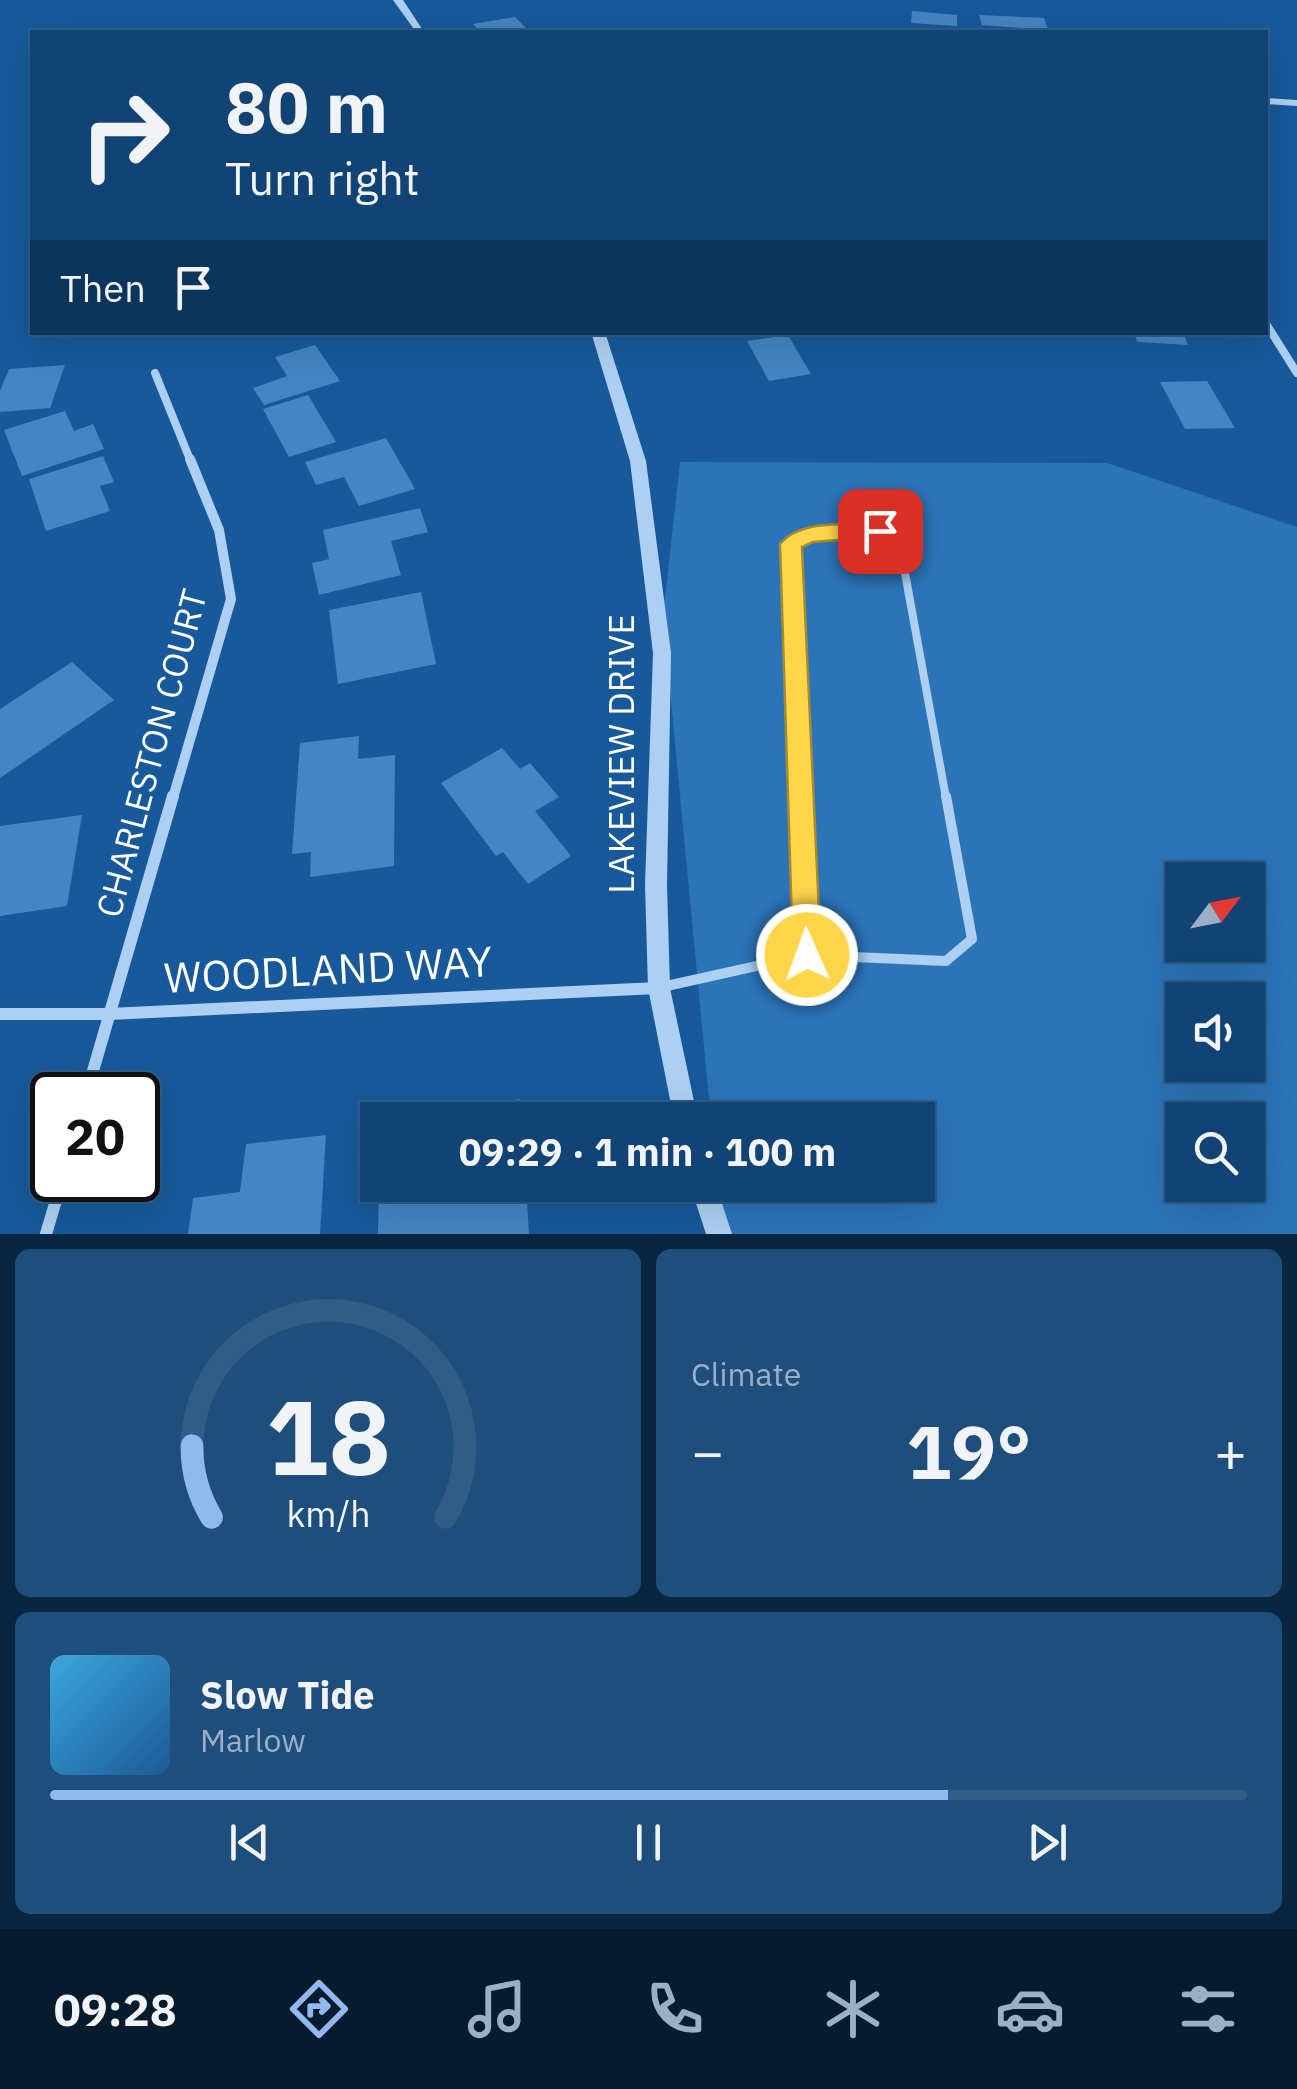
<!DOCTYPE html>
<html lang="en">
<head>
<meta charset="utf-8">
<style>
  body { margin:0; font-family:"IBM Plex Sans",sans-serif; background:#1e4e7c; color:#f1f3f6; height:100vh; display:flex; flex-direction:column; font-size:38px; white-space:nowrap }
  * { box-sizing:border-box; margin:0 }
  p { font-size:32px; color:#9cb0c5 }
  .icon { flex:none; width:55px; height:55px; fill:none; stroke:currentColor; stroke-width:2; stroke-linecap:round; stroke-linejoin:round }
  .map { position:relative; height:1234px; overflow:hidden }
  .side { display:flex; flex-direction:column; gap:15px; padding:15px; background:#092540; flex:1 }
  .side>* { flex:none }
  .top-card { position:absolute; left:30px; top:30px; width:1238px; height:305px; border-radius:0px; box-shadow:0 10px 40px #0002,0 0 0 2px #305c86; background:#114374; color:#f1f3f6; overflow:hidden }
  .needle { width:65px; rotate:58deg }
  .fabs { position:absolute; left:1165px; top:862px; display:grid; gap:20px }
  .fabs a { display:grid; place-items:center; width:100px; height:100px; border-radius:0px; background:#114374; box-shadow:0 10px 40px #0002,0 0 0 2px #305c86; font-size:50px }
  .speed { position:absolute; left:30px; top:1072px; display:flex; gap:20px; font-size:50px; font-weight:700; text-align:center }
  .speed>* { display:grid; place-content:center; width:130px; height:130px; border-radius:50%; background:#114374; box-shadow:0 10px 40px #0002,0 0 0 2px #305c86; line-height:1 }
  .speed .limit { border:5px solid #111; border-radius:15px; background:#fff; color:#111 }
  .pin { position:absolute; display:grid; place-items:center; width:85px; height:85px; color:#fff; margin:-42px; border-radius:20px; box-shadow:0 5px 15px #0006 }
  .me { position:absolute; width:110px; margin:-55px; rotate:358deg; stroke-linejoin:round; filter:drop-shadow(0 0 8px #0008) }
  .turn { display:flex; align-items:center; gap:35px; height:210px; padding:0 30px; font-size:45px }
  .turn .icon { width:130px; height:130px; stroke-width:2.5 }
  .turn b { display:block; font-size:70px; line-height:85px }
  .then { display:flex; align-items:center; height:95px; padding:0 30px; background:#0003; gap:20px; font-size:38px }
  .big { font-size:75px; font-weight:700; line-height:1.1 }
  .side .card { flex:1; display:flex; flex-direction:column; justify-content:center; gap:15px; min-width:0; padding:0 35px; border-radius:15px; background:#1e4e7c }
  .side .dial { align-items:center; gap:0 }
  .dial svg { height:260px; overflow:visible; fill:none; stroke:#305c86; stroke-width:7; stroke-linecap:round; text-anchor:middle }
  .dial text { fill:#f1f3f6; stroke:none }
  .song { display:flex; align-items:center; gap:30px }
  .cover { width:120px; height:120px; border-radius:15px; background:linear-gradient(135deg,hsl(200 70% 55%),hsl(210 70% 35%)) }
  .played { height:10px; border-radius:5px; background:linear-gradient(90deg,#90b9f0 75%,#305c86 75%) }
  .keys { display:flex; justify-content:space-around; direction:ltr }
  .heat { display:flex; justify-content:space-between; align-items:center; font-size:55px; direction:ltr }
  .side .tiles { flex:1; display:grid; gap:15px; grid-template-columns:1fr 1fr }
  .card:last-child { grid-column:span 2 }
  .trip { position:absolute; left:360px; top:1102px; width:575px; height:100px; border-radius:0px; background:#114374; box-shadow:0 10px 40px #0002,0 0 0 2px #305c86; font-weight:700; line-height:100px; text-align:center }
  .tab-bar { display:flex; height:160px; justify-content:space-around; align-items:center; background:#071b2e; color:#9cb0c5 }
  .tab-bar .icon { width:70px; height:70px }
  .tab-bar .selected { color:#90b9f0 }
  .tab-bar b { font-size:45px; color:#f1f3f6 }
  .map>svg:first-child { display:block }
</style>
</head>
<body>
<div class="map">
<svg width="1297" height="1234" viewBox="0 0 1297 1234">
  <rect width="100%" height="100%" fill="#17599b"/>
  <path fill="#2b74b8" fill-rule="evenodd" d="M680 462 1107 463 1297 527V1234H722L717 1185H918V1120H711L663 617ZM1182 880H1248V945H1182ZM1182 1000H1248V1065H1182ZM1182 1120H1248V1185H1182Z"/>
  <g fill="#4485c3">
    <polygon points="912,11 957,15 957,26 911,23"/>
    <polygon points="979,15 1044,18 1048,30 982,25"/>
    <polygon points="515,17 530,32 480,32 473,24"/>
    <polygon points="1134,332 1183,332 1188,345 1137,342"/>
    <polygon points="788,335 811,374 769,381 747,341"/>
    <polygon points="315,345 340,381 264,405 253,388 287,376 275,357"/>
    <polygon points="65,365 50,408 0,412 0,391 9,369"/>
    <polygon points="1207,381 1235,428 1185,429 1160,382"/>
    <polygon points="308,395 336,442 289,457 263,409"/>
    <polygon points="65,411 74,431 93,424 104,449 22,476 4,430"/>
    <polygon points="386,438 415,489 359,506 344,477 316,485 305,462"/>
    <polygon points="103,456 114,482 100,486 110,511 46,531 29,479"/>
    <polygon points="420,508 428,532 391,541 401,575 319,595 312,563 329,559 323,530"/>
    <polygon points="421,592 436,664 338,684 329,610"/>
    <polygon points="72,662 114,700 0,778 0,709"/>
    <polygon points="359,736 358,759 395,755 394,866 310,877 311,852 292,854 300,743"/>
    <polygon points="502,748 520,769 530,763 559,797 535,811 571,856 528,884 503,852 496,856 441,783"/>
    <polygon points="82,815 67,906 0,916 0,826"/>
    <polygon points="520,1099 521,1120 462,1120 462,1107"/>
    <polygon points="326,1135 320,1234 188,1234 193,1198 240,1192 246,1144"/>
    <polygon points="379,1185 526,1185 529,1234 378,1234"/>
  </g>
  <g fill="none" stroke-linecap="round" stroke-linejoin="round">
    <path stroke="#add0f2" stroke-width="8" d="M801 798 791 544C826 529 863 527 899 540L946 798"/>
    <g stroke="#add0f2" stroke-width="10">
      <polyline points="801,796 807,955"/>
      <polyline points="807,955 946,961 972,939 946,796"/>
      <polyline points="662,987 807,955"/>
    </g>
    <polyline stroke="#add0f2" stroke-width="6" points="1265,101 1297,103"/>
    <g stroke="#add0f2" stroke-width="8">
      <polyline points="1265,322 1297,373"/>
      <polyline points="155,373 191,462"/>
    </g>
    <polyline stroke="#add0f2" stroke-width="10" points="173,798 231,599 219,530 190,459"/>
    <g stroke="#add0f2" stroke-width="12">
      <polyline points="0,1014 109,1014 658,988"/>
      <polyline points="86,1095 173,796"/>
      <polyline points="46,1234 62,1180"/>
    </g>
    <g fill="#add0f2" fill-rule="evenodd">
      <polygon points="393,0 403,0 424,32 416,32"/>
      <polygon points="591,332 605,332 646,461 671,653 667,885 670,988 698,1120 674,1120 648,988 645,885 653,653 630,461"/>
      <polygon points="690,1185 716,1185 732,1234 706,1234"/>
    </g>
  </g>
  <path fill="#ffd54a" stroke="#a68a30" stroke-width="2.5" d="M880 524 891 531 888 536 813 542 802 547 821 955 817 965 807 968 797 965 793 955 780 544C801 518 850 525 880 524Z"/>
  <g text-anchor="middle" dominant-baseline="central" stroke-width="8" stroke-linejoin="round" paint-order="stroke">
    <g font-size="35" fill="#fff" stroke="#17599b">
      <text transform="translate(151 753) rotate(-75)">CHARLESTON COURT</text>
      <text transform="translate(621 754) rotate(-90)">LAKEVIEW DRIVE</text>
    </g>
    <g font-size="42" fill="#fff" stroke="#17599b">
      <text transform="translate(328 969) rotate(-3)">WOODLAND WAY</text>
    </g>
  </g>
</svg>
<div class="fabs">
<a><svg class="needle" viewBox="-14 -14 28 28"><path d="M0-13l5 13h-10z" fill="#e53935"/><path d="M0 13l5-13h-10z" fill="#9cb0c5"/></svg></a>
<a><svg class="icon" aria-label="sound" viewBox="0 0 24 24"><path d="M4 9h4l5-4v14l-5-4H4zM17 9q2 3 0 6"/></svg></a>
<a><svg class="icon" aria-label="search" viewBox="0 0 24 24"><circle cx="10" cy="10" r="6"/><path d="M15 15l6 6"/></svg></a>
</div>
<div class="speed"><div class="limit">20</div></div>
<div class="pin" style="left:880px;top:531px;background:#d93025"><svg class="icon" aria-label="arrive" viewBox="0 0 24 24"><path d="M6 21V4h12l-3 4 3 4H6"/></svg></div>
<svg class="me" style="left:807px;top:955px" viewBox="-20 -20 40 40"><circle r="17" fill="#ffd54a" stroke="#fff" stroke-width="3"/><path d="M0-11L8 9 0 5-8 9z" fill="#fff"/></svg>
<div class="trip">09:29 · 1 min · 100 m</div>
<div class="top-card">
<div class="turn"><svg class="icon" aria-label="right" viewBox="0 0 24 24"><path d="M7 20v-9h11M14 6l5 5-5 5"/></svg><div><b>80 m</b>Turn right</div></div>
<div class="then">Then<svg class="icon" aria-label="arrive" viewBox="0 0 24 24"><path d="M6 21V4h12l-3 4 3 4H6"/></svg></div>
</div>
</div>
<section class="side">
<div class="tiles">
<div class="card dial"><svg viewBox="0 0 100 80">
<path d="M14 69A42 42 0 1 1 86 69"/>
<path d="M14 69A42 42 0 0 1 8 47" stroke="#90b9f0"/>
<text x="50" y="56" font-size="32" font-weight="700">18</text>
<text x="50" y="72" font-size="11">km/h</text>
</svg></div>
<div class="card"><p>Climate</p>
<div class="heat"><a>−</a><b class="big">19°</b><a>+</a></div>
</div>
<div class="card">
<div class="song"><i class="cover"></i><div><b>Slow Tide</b><p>Marlow</p></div></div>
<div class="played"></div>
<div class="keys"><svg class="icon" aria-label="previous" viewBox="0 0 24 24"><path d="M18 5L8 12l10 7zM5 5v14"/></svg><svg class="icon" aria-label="pause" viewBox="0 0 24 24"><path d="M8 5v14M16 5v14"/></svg><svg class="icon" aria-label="next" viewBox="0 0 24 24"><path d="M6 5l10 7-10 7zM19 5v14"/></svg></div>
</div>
</div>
</section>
<nav class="tab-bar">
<b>09:28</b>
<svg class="icon selected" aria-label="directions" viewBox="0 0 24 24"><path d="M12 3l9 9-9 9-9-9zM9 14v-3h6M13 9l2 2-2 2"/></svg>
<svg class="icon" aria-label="music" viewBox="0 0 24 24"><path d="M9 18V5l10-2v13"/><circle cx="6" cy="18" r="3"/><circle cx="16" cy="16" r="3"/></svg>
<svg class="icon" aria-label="phone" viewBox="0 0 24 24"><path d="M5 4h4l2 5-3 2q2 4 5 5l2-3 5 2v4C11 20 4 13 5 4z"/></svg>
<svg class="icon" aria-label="climate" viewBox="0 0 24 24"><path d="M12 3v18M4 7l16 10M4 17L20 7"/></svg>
<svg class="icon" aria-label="car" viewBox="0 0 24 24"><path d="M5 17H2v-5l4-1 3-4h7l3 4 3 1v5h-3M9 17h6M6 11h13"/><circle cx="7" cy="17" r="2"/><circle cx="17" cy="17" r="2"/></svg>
<svg class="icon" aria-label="filters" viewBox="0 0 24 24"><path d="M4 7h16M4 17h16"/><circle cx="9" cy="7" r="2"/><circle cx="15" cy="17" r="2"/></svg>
</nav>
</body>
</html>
